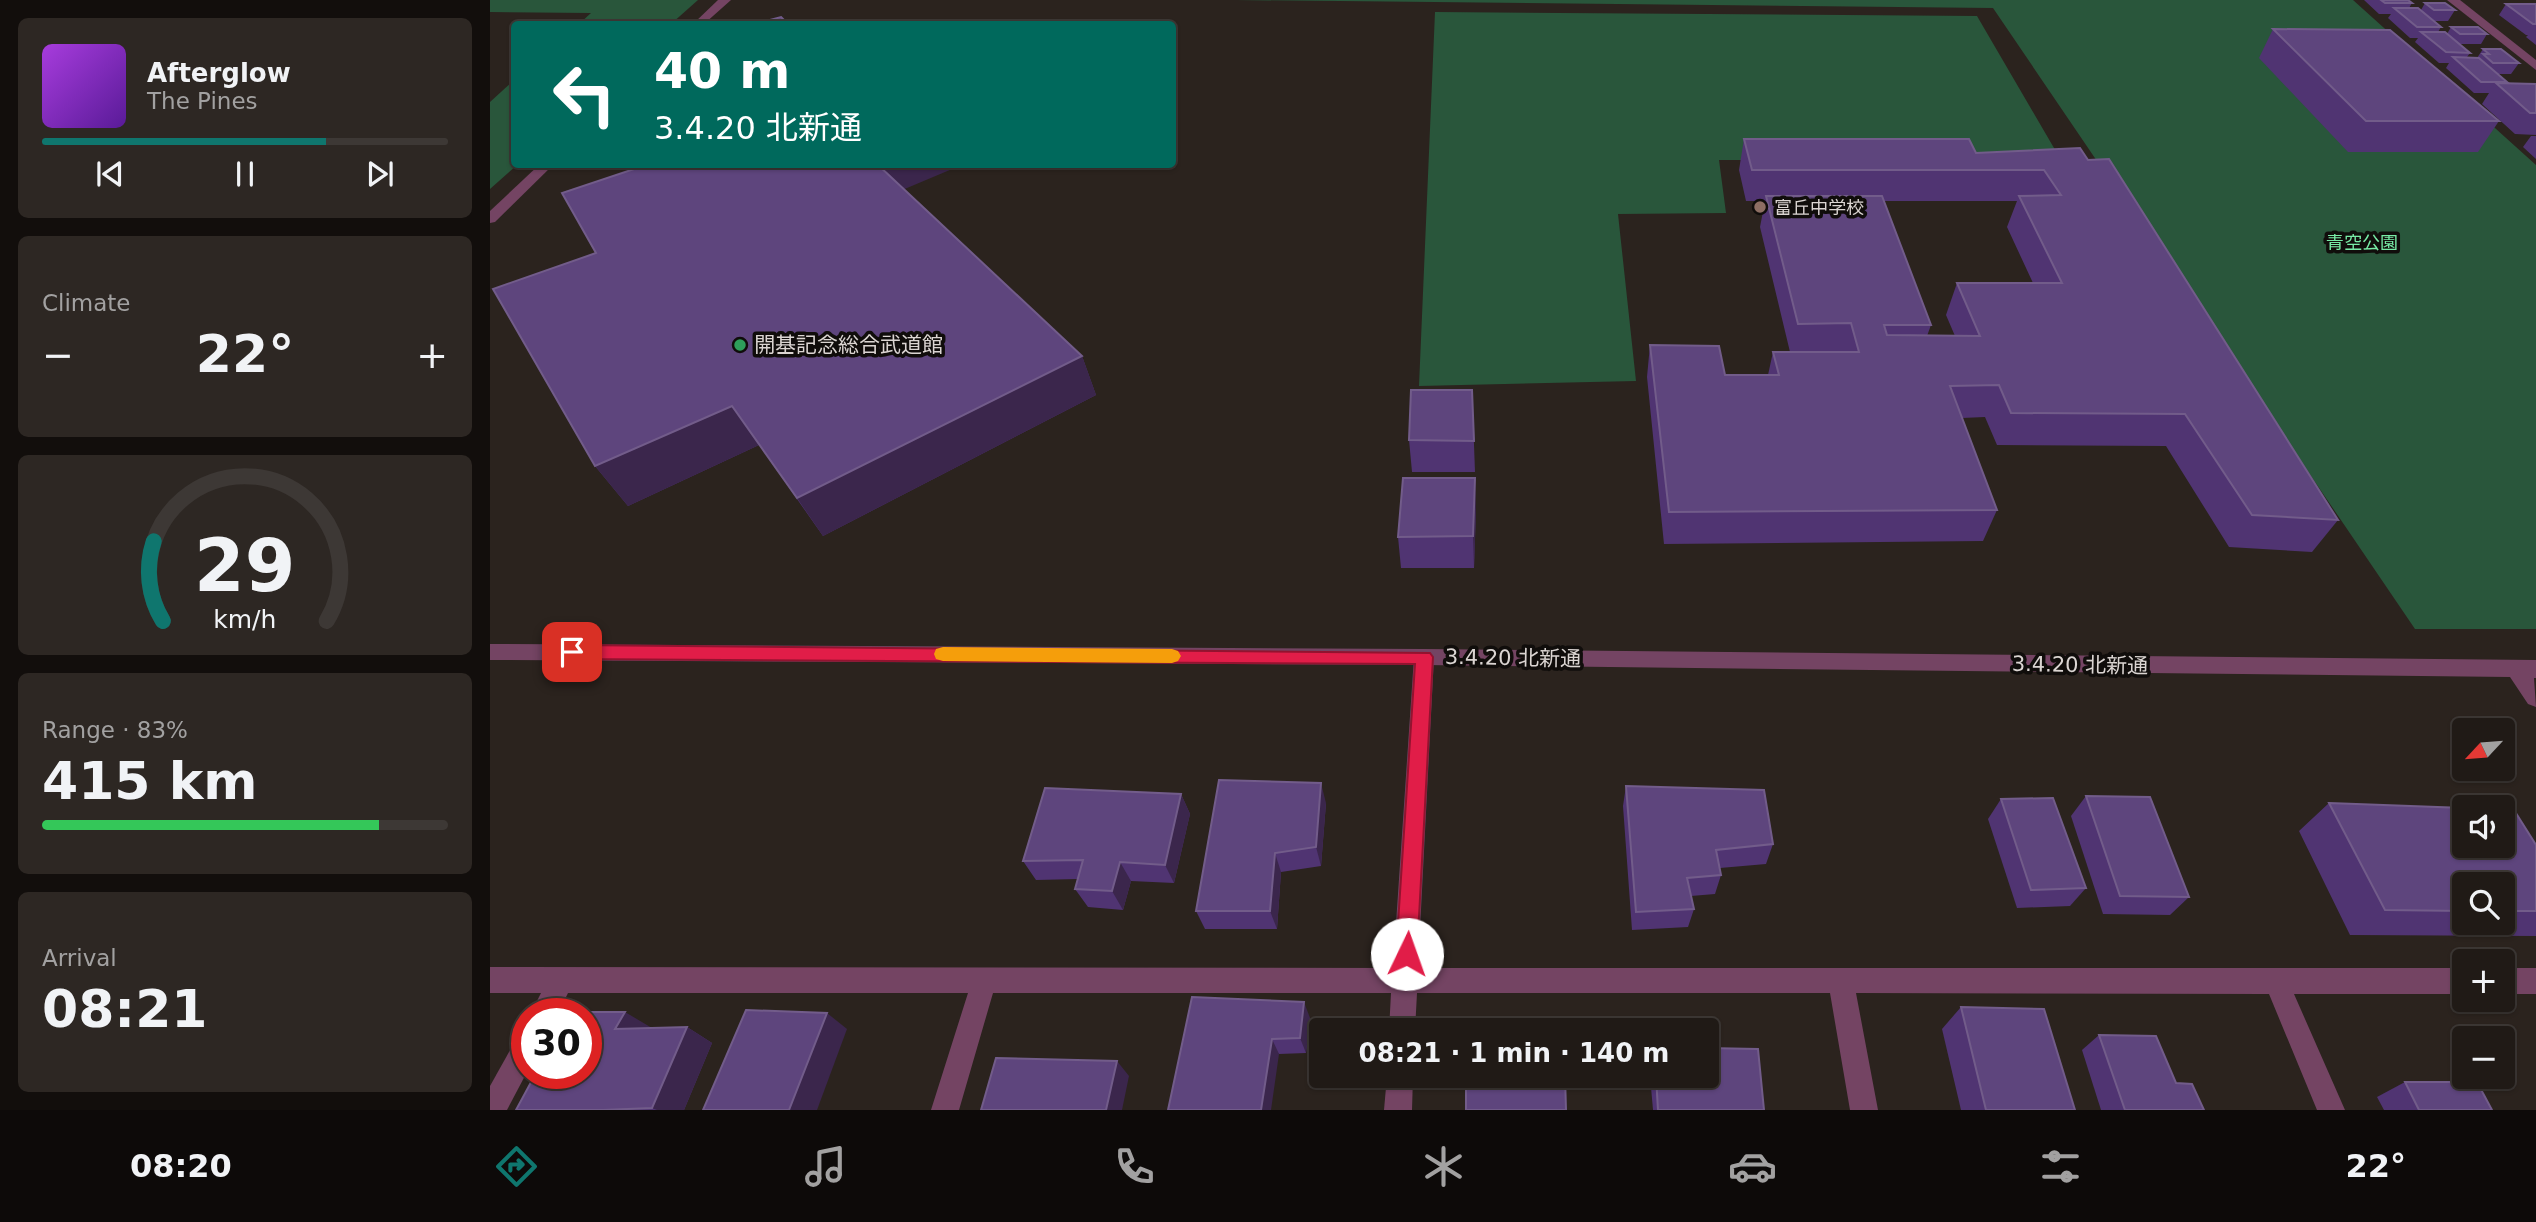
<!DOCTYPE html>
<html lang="en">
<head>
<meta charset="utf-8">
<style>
  body { margin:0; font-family:"DejaVu Sans","Noto Sans JP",sans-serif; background:#2d2723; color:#f1f3f6; height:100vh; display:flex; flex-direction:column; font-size:26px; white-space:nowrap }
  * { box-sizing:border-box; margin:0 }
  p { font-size:23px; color:#a2a1a1 }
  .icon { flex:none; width:38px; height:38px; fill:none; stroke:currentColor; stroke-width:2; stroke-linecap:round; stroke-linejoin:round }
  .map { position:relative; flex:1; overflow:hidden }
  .panel { display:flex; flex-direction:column; gap:18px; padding:18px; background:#120e0c; width:490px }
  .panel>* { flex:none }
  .top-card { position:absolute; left:21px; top:21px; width:665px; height:147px; border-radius:7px; box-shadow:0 2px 5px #0004,0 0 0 2px #3d3835; background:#00695c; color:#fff; overflow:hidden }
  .needle { width:46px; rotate:244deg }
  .buttons { position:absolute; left:1962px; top:718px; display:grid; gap:14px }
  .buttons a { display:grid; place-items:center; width:63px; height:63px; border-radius:7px; background:#201a16; box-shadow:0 2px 5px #0004,0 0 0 2px #3d3835; font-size:35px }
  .speed { position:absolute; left:21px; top:998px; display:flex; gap:14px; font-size:35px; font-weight:700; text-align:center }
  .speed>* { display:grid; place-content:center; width:91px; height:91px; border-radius:50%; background:#201a16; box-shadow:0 2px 5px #0004,0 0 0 2px #3d3835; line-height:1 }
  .speed .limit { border:10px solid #d22; background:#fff; color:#111 }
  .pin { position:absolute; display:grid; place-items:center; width:60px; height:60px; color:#fff; margin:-30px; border-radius:14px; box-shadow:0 4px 10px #0006 }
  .me { position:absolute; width:77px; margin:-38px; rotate:3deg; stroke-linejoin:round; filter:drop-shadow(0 0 5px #0008) }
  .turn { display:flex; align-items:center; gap:24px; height:147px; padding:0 28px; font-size:32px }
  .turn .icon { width:91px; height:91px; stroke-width:2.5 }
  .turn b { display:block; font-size:49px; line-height:60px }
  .big { font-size:52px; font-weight:600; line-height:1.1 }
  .panel .tile { flex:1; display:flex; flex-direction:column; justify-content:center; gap:10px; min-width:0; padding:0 24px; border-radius:10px; background:#2d2723 }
  .panel .dial { align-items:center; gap:0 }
  .dial svg { height:182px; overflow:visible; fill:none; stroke:#3d3835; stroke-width:7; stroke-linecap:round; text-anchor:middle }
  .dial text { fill:#f1f3f6; stroke:none }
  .song { display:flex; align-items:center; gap:21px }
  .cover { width:84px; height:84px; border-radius:10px; background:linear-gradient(135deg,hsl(280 70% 55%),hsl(270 70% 35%)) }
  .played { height:7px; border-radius:4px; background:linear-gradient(90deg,#0f766e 70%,#3d3835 70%) }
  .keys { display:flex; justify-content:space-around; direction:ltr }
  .heat { display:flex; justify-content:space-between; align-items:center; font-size:38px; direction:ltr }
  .charge { height:10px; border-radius:5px; background:linear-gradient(90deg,#34c759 83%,#3d3835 0) }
  .trip { position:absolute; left:819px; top:1018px; width:410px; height:70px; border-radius:7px; background:#201a16; box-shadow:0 2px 5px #0004,0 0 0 2px #3d3835; font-weight:600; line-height:70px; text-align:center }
  .tab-bar { display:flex; height:112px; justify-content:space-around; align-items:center; background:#0d0a09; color:#a2a1a1 }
  .tab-bar .icon { width:49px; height:49px }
  .tab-bar .on { color:#0f766e }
  .tab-bar b { font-size:32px; color:#f1f3f6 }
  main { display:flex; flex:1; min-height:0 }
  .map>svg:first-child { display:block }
</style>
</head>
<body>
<main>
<section class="panel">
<div class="tile">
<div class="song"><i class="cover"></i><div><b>Afterglow</b><p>The Pines</p></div></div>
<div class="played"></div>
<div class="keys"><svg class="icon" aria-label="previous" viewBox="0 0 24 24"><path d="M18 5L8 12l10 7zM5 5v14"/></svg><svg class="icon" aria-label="pause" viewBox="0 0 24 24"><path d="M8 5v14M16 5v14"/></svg><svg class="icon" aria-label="next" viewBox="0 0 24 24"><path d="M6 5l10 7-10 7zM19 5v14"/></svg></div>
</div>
<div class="tile"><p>Climate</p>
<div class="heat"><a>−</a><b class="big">22°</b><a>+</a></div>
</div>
<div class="tile dial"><svg viewBox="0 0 100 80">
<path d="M14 69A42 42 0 1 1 86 69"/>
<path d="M14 69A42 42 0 0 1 10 34" stroke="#0f766e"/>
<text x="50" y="56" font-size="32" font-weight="700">29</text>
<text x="50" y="72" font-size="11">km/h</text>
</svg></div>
<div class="tile"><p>Range · 83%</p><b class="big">415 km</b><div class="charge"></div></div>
<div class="tile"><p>Arrival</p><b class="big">08:21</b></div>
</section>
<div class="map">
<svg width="2046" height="1110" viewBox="0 0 2046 1110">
  <rect width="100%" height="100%" fill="#2b231e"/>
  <g fill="#29563b">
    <polygon points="0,0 208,0 181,24 89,24 101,13 0,12"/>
    <polygon points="746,0 1863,0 2046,165 2046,629 1925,629 1503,8"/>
    <polygon points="945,12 1487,16 1571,160 1229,160 1236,213 1128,214 1146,381 929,386"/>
    <polygon points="24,80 24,164 27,165 0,189 0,102"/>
  </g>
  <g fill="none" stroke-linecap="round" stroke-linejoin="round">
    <g fill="#744463" fill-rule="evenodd">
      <polygon points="1957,0 1970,0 2046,60 2046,70"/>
      <polygon points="934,649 941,651 944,657 928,968 1974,968 1974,994 1804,994 1855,1110 1827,1110 1779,994 1366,993 1388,1110 1360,1110 1340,993 927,993 925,1031 899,1031 901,993 503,993 469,1110 441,1110 478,993 78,993 68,1013 41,1013 51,993 0,993 0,967 903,968 924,657 927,651"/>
      <rect x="2012" y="968" width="34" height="26"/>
      <polygon points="37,1032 37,1072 17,1110 0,1110 0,1086 28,1036"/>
      <polygon points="897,1076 923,1076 922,1110 894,1110"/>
    </g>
    <g fill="#744463" fill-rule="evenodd">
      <polygon points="228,0 241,0 214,24 203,24"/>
      <polygon points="50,164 64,164 5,222 0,223 0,211"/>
      <polygon points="0,644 934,649 2046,660 2046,678 2044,678 2046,707 2038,704 2020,677 934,665 0,660"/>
    </g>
  </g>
  <g fill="#503472" fill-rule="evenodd">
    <polygon points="1874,0 1918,0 1922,3 1919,8 1931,10 1935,3 1965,10 1958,21 1943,21 1951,27 1948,32 1957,34 1961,27 1997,34 1991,44 1970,44 1980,53 1977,57 1987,58 1993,49 2029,63 2021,74 2007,74 2016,83 2046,84 2046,135 2025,134 1992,104 1999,93 1984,93 1956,68 1959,63 1949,63 1925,42 1928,38 1920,38 1898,18 1901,14 1889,14"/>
    <polygon points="2016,4 2046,4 2046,45 2036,37 2038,35 2036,35 2009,15"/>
    <polygon points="1783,29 2009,121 1988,152 1858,152 1769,58"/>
    <polygon points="2041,136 2046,136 2046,159 2033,147"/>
    <path d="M1254 139 1486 153 1590 148 1848 520 1822 552 1739 547 1676 446 1507 445 1495 417 1472 418 1507 510 1493 541 1174 544 1157 377 1160 345 1235 375H1278L1283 352H1300L1270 227 1275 201H1256L1249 170ZM1394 201H1527L1517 227 1543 283H1467L1456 315 1465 336H1437L1441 325Z"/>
    <polygon points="414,190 592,356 606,395 333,536 269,445 138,506 105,466 106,253"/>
    <polygon points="982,390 985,472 922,472 919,440"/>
    <polygon points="986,510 984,568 911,568 908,537"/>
    <polygon points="1136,786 1283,844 1276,864 1230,868 1231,875 1225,894 1201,896 1204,909 1198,927 1142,930 1133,806"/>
    <polygon points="691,794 700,814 684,883 641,881 633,910 598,907 585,889 588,879 546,880 533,861"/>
    <polygon points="1596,796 1699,897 1680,915 1613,914 1581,816"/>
    <polygon points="1511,799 1596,888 1580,906 1527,908 1498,819"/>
    <polygon points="836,803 831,866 791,872 787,929 715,929 706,911"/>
    <path d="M1839 803 2046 845V936L1860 935 1809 831ZM1974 884H2012V922H1974Z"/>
    <polygon points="702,997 820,1018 816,1053 789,1054"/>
    <polygon points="1471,1007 1585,1110 1471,1110 1452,1029"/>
    <polygon points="197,1027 222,1043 194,1110 26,1110 161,1028"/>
    <polygon points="1609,1035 1686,1083 1714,1110 1611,1110 1592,1050"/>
    <polygon points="1160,1076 1216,1076 1274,1110 1163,1110"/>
    <polygon points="1915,1082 2002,1110 1894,1110 1887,1097"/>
  </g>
  <g fill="#3b264c">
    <polygon points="383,164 474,164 398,196"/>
    <polygon points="592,356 606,395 333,536 307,498"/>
    <polygon points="242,406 269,445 138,506 105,466"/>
    <polygon points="985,478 986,510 984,568 983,536"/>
    <polygon points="831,783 836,803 831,866 826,847"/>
    <polygon points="691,794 700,814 684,883 675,865"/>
    <polygon points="785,853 791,872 787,929 780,911"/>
    <polygon points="630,862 641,881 633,910 622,891"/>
    <polygon points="814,1002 820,1018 816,1053 810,1038"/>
    <polygon points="135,1012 162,1028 125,1029"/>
    <polygon points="337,1013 357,1029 327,1110 299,1110"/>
    <polygon points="197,1027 222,1043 194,1110 167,1110 162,1108"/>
    <polygon points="782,1039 789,1054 781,1110 771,1110"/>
    <polygon points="627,1061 639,1076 632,1110 616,1110"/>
  </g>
  <g fill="#5e457d" stroke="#725c8a" stroke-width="2">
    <polygon points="1891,0 1918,0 1922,3 1895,3"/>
    <polygon points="1935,3 1955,3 1965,10 1944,10"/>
    <polygon points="2016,4 2046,4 2046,24 2043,24"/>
    <polygon points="1904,8 1928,8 1951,27 1927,27"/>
    <polygon points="291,17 298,24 264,24"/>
    <polygon points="1961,27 1988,27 1997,34 1970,34"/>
    <polygon points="1783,29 1900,30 2009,121 1876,121"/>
    <polygon points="1931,32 1955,32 1980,53 1956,52"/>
    <polygon points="1993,49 2011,49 2029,63 2003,63 1993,54 1999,54"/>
    <polygon points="1963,57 1989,58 2017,82 1991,82"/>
    <polygon points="2006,83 2046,84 2046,113 2040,113"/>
    <polygon points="1254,139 1479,139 1486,153 1590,148 1598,160 1619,159 1848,520 1762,515 1695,414 1521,413 1509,385 1460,386 1507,510 1179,512 1160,345 1229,346 1235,375 1289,375 1283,352 1369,352 1361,323 1308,324 1276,196 1392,196 1441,325 1394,325 1397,335 1490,336 1467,283 1572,283 1529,196 1571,195 1554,170 1262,170"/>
    <polygon points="159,164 387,164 592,356 307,498 242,406 105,466 3,289 106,253 72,193"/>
    <polygon points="921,390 982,390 984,441 919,440"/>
    <polygon points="913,478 985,478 983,536 908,537"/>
    <polygon points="729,780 831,783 826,847 785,853 780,911 706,911"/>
    <polygon points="1136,786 1274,790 1283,844 1226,850 1231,875 1197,878 1204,909 1146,912"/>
    <polygon points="555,788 691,794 675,865 630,862 622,891 585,889 593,860 533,861"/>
    <polygon points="1596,796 1660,797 1699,897 1630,896"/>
    <polygon points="1563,798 1596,888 1541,890 1511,799"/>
    <polygon points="1839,803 1974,808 1974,845 2012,845 2012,810 2024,810 2046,845 2046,911 2012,911 2012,884 1974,884 1974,911 1895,910"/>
    <polygon points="702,997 814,1002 810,1038 782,1039 771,1110 678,1110"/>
    <polygon points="1471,1007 1554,1009 1585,1110 1496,1110"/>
    <polygon points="256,1010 337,1013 299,1110 213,1110"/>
    <polygon points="80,1012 135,1012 125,1029 197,1027 162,1108 113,1110 26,1110 46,1073 96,1073 96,1013 79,1013"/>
    <polygon points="1609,1035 1666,1036 1686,1083 1702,1084 1714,1110 1635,1110"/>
    <polygon points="1216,1048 1268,1049 1274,1110 1168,1110 1166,1076 1216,1076"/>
    <polygon points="506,1058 627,1061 616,1110 491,1110"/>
    <polygon points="976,1076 1075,1076 1076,1110 976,1110"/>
    <polygon points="1915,1082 1987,1082 2002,1110 1929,1110"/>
  </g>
  <polygon fill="#e11d48" stroke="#92132f" stroke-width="2" points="82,645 940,653 943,657 927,954 924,961 917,964 909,961 906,954 925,664 82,659 76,657 74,652 76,647"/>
  <polygon fill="#f59e0b" points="453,647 682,649 688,651 691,656 688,661 682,663 453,661 446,659 444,654 446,649"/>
  <circle fill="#8d6e63" stroke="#100d0b" stroke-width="2.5" cx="1270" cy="207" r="7"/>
  <circle fill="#2e9e5b" stroke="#100d0b" stroke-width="2.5" cx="250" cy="345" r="7"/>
  <g text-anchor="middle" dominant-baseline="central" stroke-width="7" stroke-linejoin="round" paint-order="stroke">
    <g font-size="18" fill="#dbd5d2" stroke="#100d0b" text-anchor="start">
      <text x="1284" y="207">富丘中学校</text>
    </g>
    <g font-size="18" fill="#78eba6" stroke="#100d0b">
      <text x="1872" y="242">青空公園</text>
    </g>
    <g font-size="21" fill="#dbd5d2" stroke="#100d0b" text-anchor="start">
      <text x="264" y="345">開基記念総合武道館</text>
    </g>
    <g font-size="21" fill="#dbd5d2" stroke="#100d0b">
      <text transform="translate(1023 658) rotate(1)">3.4.20 北新通</text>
      <text transform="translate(1590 665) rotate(1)">3.4.20 北新通</text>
    </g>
  </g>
</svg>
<div class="buttons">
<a><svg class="needle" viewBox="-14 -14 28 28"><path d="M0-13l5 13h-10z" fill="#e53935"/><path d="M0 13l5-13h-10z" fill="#a2a1a1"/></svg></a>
<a><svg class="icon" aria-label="sound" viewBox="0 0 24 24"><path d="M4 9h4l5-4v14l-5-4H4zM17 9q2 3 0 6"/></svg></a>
<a><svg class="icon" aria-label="search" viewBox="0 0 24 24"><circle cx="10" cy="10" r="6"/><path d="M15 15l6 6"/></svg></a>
<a>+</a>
<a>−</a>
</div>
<div class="speed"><div class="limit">30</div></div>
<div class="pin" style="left:82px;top:652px;background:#d93025"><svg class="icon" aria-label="arrive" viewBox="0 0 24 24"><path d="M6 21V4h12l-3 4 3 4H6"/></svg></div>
<svg class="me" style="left:917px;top:954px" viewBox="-20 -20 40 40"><circle r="19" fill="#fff"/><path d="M0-13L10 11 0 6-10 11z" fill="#e11d48"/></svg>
<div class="trip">08:21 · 1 min · 140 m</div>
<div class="top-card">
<div class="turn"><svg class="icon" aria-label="left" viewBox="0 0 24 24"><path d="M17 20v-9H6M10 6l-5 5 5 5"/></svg><div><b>40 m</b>3.4.20 北新通</div></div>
</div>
</div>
</main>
<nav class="tab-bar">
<b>08:20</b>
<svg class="icon on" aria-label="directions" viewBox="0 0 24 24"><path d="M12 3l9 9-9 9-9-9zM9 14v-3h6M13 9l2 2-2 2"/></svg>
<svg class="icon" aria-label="music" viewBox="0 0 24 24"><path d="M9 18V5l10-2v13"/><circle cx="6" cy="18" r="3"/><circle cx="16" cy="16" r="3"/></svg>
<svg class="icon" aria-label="phone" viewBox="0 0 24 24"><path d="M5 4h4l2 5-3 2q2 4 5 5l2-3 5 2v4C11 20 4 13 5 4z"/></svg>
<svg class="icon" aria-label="climate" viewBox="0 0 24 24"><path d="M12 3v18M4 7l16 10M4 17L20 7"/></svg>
<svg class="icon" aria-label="car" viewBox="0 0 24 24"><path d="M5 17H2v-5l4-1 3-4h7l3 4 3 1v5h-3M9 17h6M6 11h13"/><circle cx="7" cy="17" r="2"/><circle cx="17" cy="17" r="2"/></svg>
<svg class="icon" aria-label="filters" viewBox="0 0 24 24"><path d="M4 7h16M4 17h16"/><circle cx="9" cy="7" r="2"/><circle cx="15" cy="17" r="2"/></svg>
<b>22°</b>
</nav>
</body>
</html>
